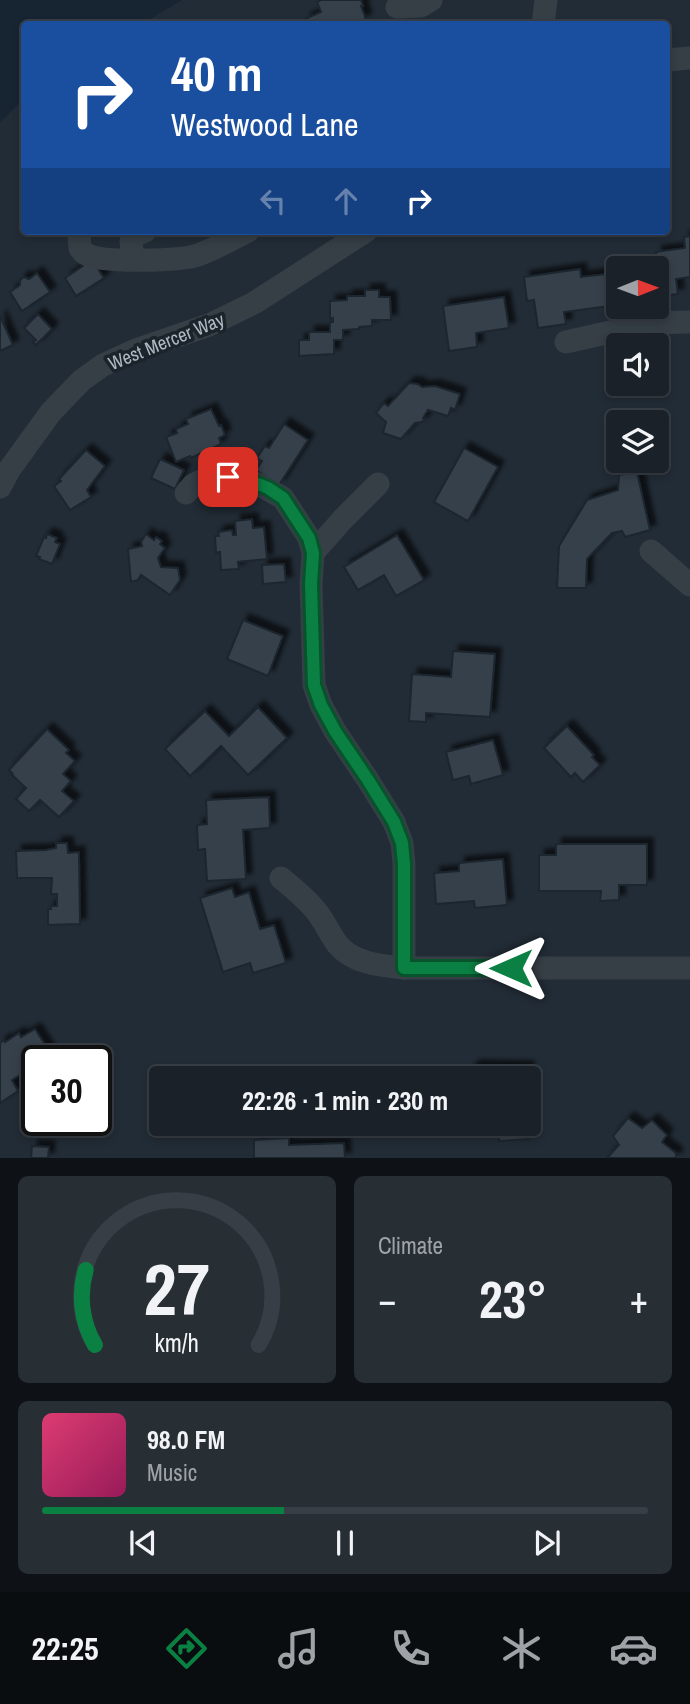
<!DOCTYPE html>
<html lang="en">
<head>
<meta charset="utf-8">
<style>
  body { margin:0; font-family:"Archivo Narrow",sans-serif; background:#272e34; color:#f1f3f6; height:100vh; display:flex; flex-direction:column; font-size:26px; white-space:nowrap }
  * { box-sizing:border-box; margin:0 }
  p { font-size:23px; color:#9fa3a8 }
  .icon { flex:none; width:38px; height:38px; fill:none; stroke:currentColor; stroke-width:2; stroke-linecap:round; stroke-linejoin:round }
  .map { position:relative; height:1158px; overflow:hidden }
  .side { display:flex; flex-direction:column; gap:18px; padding:18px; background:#0e1216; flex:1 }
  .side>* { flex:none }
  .banner { position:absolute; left:21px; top:21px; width:649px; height:214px; border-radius:7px; box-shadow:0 4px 10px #0003,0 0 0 2px #383e45; background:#1a4fa0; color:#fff; overflow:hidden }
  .needle { width:46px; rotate:89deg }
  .fabs { position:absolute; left:606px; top:256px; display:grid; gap:14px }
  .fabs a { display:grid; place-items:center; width:63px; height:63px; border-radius:7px; background:#1a2128; box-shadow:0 4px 10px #0003,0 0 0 2px #383e45; font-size:35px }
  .speed { position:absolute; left:21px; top:1045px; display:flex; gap:14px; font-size:35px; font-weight:700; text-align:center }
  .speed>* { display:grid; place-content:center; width:91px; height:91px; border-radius:50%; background:#1a2128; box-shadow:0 4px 10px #0003,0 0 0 2px #383e45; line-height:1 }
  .speed .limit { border:4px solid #111; border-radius:10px; background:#fff; color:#111 }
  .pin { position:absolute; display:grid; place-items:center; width:60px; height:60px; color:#fff; margin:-30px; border-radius:14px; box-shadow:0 4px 10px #0006 }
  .me { position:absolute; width:77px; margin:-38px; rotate:270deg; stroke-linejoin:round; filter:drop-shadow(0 0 5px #0008) }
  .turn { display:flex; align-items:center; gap:24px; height:147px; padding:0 35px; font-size:32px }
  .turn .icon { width:91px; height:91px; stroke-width:2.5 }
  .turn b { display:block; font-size:49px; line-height:60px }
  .lanes { display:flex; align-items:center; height:66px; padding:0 35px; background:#0003; justify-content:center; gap:35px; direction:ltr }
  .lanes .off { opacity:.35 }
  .big { font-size:52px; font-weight:700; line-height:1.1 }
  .side .card { flex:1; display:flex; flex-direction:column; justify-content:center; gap:10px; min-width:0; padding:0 24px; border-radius:10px; background:#272e34 }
  .side .dial { align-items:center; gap:0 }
  .dial svg { height:182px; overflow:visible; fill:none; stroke:#383e45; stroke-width:7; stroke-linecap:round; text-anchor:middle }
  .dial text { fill:#f1f3f6; stroke:none }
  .song { display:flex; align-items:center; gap:21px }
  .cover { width:84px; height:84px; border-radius:10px; background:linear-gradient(135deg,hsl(340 70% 55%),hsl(330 70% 35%)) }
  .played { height:7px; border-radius:4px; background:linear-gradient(90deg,#0b8043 40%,#383e45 40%) }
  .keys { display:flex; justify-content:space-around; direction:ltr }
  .heat { display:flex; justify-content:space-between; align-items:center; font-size:38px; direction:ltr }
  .side .tiles { flex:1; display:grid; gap:18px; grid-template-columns:1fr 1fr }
  .card:last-child { grid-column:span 2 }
  .trip { position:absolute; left:149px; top:1066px; width:392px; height:70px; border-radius:7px; background:#1a2128; box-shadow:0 4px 10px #0003,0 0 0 2px #383e45; font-weight:700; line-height:70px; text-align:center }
  .tab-bar { display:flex; height:112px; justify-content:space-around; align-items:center; background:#0a0d10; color:#9fa3a8 }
  .tab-bar .icon { width:49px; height:49px }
  .tab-bar .active { color:#0b8043 }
  .tab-bar b { font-size:32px; color:#f1f3f6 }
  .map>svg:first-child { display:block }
</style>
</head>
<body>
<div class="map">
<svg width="690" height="1158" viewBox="0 0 690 1158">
  <defs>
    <filter id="shadow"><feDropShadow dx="6" dy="-6" stdDeviation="2" flood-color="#0009"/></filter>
  </defs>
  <rect width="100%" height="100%" fill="#222c36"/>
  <polygon fill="#172432" points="0,0 182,0 142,24 24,24 24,98 0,123"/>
  <g fill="#35404c" stroke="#1d252d" stroke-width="2" filter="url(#shadow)">
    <polygon points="321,0 361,0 363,6 361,6 366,19 352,24 307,24 305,19 321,12 317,2"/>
    <polygon points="690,236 690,277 676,279 678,294 656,297 656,281 660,281 656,252 685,248 684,237"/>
    <polygon points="92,260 104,278 76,296 65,278"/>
    <polygon points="580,269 581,277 606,274 610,306 564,312 566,324 538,328 534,300 527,301 524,277"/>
    <polygon points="37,273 50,292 22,311 10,292 20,285 20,280 24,277 29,279"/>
    <polygon points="365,290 379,290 379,297 390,297 391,320 372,320 372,326 359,327 359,329 343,330 343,340 334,340 334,354 299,356 299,340 309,340 309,332 330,332 330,322 333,322 333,318 330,319 330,301 347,300 347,296 365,296"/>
    <polygon points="504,297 509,328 476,333 477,347 449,351 443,306"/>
    <polygon points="38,314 52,329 36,345 33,342 36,340 24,328"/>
    <polygon points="0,316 13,345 0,351"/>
    <polygon points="409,383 418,384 422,387 435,386 460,394 455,410 451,408 448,416 428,410 423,418 425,419 422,422 415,423 401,439 383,433 386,422 376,413 384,403 388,406"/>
    <polygon points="211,409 219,426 221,425 225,435 219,438 221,444 191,458 190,456 176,462 166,437 177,433 176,429 188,424 186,419"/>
    <polygon points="284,424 308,440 279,485 256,470 262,461 257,458 265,446 269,448"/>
    <polygon points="464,448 498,467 468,521 434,502"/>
    <polygon points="86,450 105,466 87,490 91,497 70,510 54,486 61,481 59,479"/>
    <polygon points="160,459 184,470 175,489 151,478"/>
    <polygon points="637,472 650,530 625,537 622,531 612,533 587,559 586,588 557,588 559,546 587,500 618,490 619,475"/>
    <polygon points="252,519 253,528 264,527 267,559 238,562 239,569 221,570 220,552 216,553 215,536 219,536 218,532 232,530 233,535 236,535 235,521"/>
    <polygon points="47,534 57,538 55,542 60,544 52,564 39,559 40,557 36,556 44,537 46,538"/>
    <polygon points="146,534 154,540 156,537 162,541 160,544 165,548 158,558 161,567 178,568 180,580 170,595 141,575 138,580 131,582 128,549 142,546 141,542"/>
    <polygon points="397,535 424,580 396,596 384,575 358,590 344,567"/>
    <polygon points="284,564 286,582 263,584 262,565"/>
    <polygon points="243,620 283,636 268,676 227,659"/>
    <polygon points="453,651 495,654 490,717 426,713 426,722 409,721 412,674 451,677"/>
    <polygon points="258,707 287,738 248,775 221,746 190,776 165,749 205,711 229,736"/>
    <polygon points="567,726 594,755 592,757 600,765 583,782 575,773 571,777 544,748"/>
    <polygon points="47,729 69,750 66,753 75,761 63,774 71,781 62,791 74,801 59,817 40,800 29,811 16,799 26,788 12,775 13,774 9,770"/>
    <polygon points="493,740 503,775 471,784 469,776 453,780 446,752"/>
    <polygon points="269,797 270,828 243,830 246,879 207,881 205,849 198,850 197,825 207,824 206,800"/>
    <polygon points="56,843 67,843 68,853 79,852 80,924 48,925 48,909 51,909 50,906 57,906 57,894 51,894 52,878 17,878 16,851 46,850 56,848"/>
    <polygon points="556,844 647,844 647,885 619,885 619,900 600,901 601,891 539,891 539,855 556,855"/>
    <polygon points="503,859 507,905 475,908 474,901 436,904 434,873 459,871 459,863"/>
    <polygon points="232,888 235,897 249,892 260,929 274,925 286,963 253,973 250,963 223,972 200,898"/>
    <polygon points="35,1029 51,1054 47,1057 47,1060 37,1060 37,1064 12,1080 18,1091 0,1103 0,1043 4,1040 5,1042 19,1033 21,1037"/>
    <polygon points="474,1066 528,1067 528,1078 462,1078"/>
    <polygon points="628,1118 642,1128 652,1120 667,1135 662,1142 676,1153 676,1158 607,1158 619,1145 613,1136"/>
    <polygon points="528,1121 529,1139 499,1141 498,1124 528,1124"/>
    <polygon points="289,1138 289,1145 344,1143 345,1158 254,1158 254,1140"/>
    <polygon points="32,1146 49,1147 48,1158 31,1158"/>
  </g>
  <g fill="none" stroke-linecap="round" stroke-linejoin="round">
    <g stroke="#363e46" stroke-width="23">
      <polyline points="397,7 421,6 431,0"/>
      <polyline points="543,24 546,0"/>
      <polyline points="667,60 690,58"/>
      <path d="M81 231 79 234 80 248C82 251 85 254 88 255 104 263 180 261 198 255 215 249 232 239 248 231"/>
      <polyline points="133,259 131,241 136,235 145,231"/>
      <polyline points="566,342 650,323 690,322"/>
      <polyline points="0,487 9,470 51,412 82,380 103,365 136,350 209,325 254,303 366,231"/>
      <polyline points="186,493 193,485 205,479 215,477 228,477 258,484 283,498 309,538 313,553 311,584 314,685 321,705 335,731 368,780 394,822 402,843 404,864 404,968"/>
      <polyline points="651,551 690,585"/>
      <polyline points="313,553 343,519 378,484"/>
      <path d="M281 878C294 889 307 899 317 912 325 922 330 935 338 945 353 963 381 966 404 968H690"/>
    </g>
  </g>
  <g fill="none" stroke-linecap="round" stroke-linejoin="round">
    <defs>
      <polyline id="route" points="228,477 258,484 268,488 283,498 309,538 313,553 311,584 314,685 321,705 335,731 368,780 394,822 402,843 404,864 404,968 511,968"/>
    </defs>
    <use href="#route" stroke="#07532c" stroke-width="18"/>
    <use href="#route" stroke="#0b8043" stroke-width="12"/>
  </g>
  <g text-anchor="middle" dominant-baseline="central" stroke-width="7" stroke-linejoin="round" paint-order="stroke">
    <g font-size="19" fill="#b0b9c3" stroke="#1b232b">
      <text transform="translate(166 341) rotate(-22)">West Mercer Way</text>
    </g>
  </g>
</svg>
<div class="fabs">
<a><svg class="needle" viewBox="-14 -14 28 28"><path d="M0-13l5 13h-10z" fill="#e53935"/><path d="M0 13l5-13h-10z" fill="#9fa3a8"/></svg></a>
<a><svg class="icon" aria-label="sound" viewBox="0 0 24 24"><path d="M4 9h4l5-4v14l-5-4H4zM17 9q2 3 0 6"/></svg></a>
<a><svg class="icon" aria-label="layers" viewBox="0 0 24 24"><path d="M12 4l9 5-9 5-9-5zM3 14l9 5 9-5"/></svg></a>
</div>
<div class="speed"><div class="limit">30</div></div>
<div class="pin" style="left:228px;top:477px;background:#d93025"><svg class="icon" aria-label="arrive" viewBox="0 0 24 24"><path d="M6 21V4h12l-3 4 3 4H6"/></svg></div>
<svg class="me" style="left:511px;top:968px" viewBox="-20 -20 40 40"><path d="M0-17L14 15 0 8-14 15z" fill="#0b8043" stroke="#fff" stroke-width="4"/></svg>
<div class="trip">22:26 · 1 min · 230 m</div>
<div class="banner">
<div class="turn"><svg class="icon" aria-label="right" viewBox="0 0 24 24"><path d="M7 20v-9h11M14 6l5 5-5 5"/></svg><div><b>40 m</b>Westwood Lane</div></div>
<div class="lanes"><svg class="icon off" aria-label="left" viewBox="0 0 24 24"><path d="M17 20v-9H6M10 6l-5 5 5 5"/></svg><svg class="icon off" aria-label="ahead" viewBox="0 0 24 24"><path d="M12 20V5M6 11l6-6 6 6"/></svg><svg class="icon" aria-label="right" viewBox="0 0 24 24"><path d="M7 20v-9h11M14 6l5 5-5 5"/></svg></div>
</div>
</div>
<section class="side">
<div class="tiles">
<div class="card dial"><svg viewBox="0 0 100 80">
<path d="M14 69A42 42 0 1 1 86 69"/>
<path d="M14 69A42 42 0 0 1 10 36" stroke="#0b8043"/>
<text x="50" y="56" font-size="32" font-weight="700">27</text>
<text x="50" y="72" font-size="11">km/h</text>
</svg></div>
<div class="card"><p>Climate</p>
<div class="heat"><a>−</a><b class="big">23°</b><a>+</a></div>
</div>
<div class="card">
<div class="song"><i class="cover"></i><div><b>98.0 FM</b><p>Music</p></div></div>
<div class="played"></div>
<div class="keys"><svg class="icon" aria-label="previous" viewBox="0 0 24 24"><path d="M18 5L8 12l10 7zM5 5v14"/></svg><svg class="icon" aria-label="pause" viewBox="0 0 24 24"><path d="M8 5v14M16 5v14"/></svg><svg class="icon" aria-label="next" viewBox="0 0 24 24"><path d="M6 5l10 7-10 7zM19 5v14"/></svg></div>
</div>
</div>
</section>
<nav class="tab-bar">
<b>22:25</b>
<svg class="icon active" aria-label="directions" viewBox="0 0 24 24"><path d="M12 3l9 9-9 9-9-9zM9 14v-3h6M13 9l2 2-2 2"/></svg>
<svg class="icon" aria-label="music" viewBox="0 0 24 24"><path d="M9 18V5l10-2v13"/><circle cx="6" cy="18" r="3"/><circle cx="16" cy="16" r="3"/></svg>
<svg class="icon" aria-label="phone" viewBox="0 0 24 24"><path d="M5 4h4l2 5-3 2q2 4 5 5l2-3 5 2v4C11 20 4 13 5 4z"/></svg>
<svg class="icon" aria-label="climate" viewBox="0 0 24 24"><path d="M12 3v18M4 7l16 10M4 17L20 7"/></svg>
<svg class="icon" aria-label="car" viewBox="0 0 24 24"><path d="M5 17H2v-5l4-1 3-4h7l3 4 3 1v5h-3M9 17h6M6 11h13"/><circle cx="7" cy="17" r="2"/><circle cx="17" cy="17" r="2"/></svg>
</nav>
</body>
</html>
